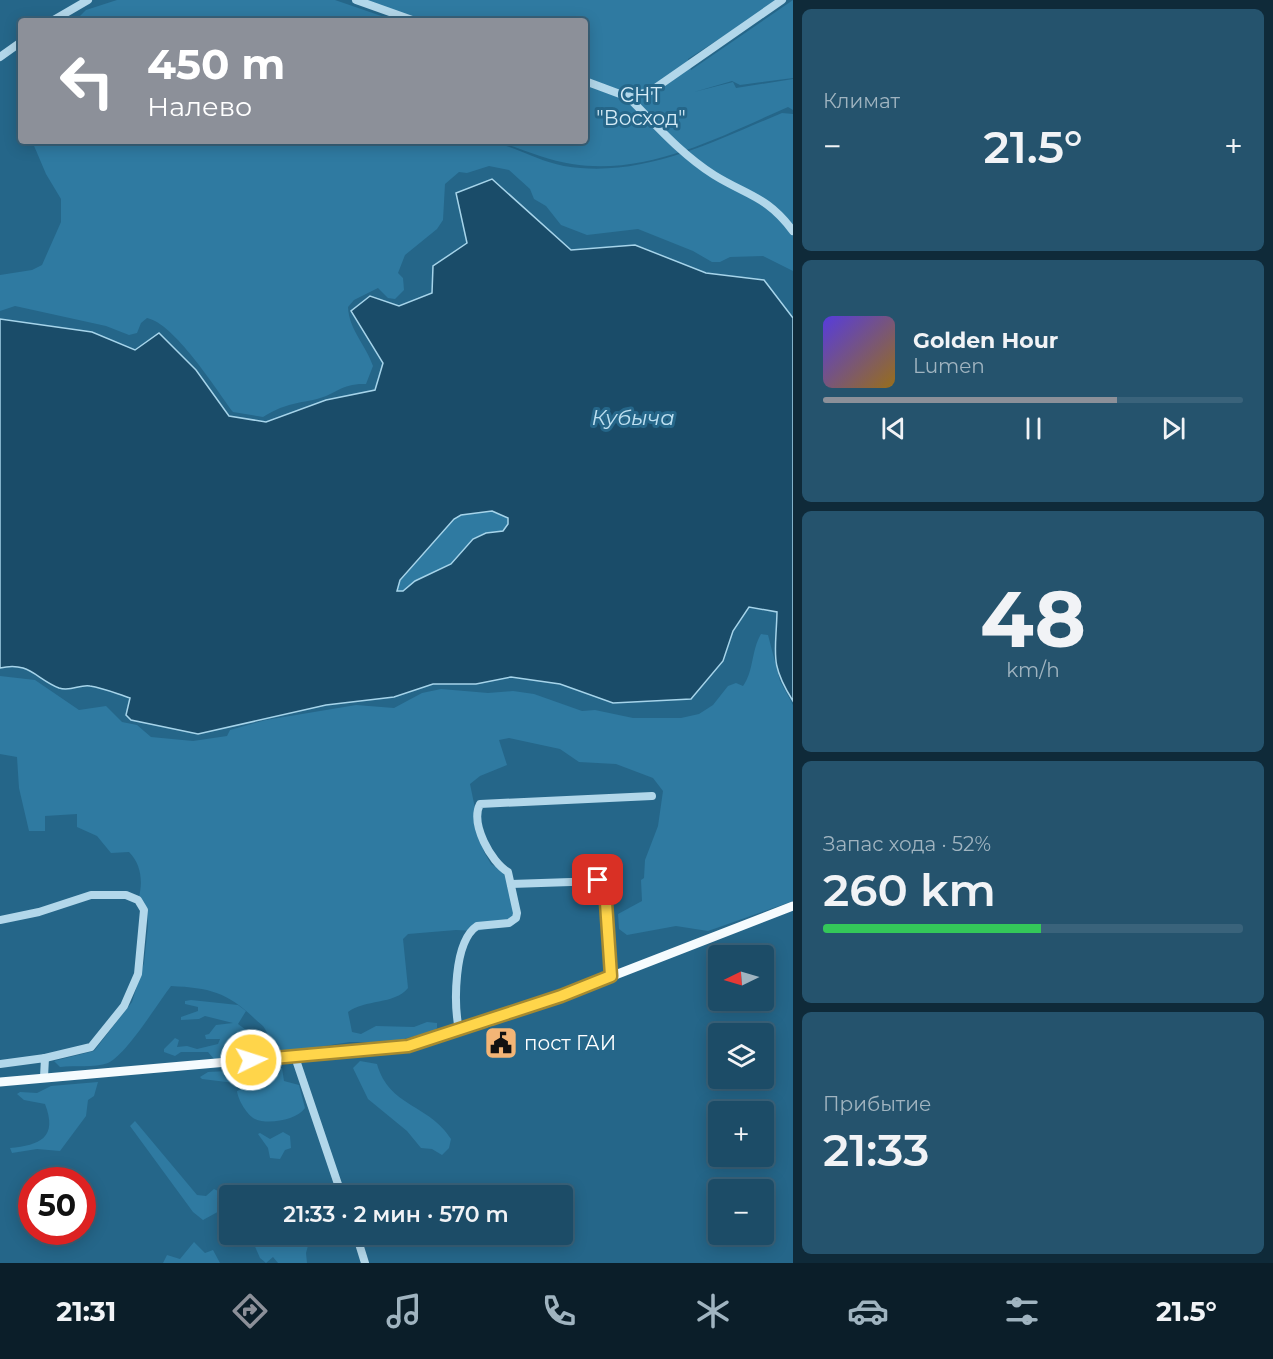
<!DOCTYPE html>
<html lang="ru">
<head>
<meta charset="utf-8">
<style>
  body { margin:0; font-family:Montserrat,sans-serif; background:#25536d; color:#f1f3f6; height:100vh; display:flex; flex-direction:column; font-size:22px; white-space:nowrap }
  * { box-sizing:border-box; margin:0 }
  p { font-size:20px; color:#a0b4c0 }
  .icon { flex:none; width:33px; height:33px; fill:none; stroke:currentColor; stroke-width:2; stroke-linecap:round; stroke-linejoin:round }
  .map { position:relative; flex:1; overflow:hidden }
  .drawer { display:flex; flex-direction:column; gap:9px; padding:9px; background:#0f2a39; width:480px }
  .drawer>* { flex:none }
  .hud { position:absolute; left:18px; top:18px; width:570px; height:126px; border-radius:6px; box-shadow:0 3px 15px #0003,0 0 0 2px #3a637b; background:#8c9099; color:#fff; overflow:hidden }
  .needle { width:39px; rotate:265deg }
  .tools { position:absolute; left:708px; top:945px; display:grid; gap:12px }
  .tools a { display:grid; place-items:center; width:66px; height:66px; border-radius:6px; background:#1c4c67; box-shadow:0 3px 15px #0003,0 0 0 2px #3a637b; font-size:30px }
  .speed { position:absolute; left:18px; top:1167px; display:flex; gap:12px; font-size:30px; font-weight:700; text-align:center }
  .speed>* { display:grid; place-content:center; width:78px; height:78px; border-radius:50%; background:#1c4c67; box-shadow:0 3px 15px #0003,0 0 0 2px #3a637b; line-height:1 }
  .speed .limit { border:9px solid #d22; background:#fff; color:#111 }
  .pin { position:absolute; display:grid; place-items:center; width:51px; height:51px; color:#fff; margin:-26px; border-radius:12px; box-shadow:0 3px 9px #0006 }
  .me { position:absolute; width:66px; margin:-33px; rotate:86deg; stroke-linejoin:round; filter:drop-shadow(0 0 4px #0008) }
  .turn { display:flex; align-items:center; gap:21px; height:126px; padding:0 30px; font-size:27px }
  .turn .icon { width:78px; height:78px; stroke-width:2.5 }
  .turn b { display:block; font-size:42px; line-height:51px }
  .big { font-size:45px; font-weight:600; line-height:1.1 }
  .drawer .tile { flex:1; display:flex; flex-direction:column; justify-content:center; gap:9px; min-width:0; padding:0 21px; border-radius:9px; background:#25536d }
  .drawer .dial { align-items:center; gap:0 }
  .dial b { font-size:78px; line-height:1 }
  .song { display:flex; align-items:center; gap:18px }
  .cover { width:72px; height:72px; border-radius:9px; background:linear-gradient(135deg,hsl(250 70% 55%),hsl(40 70% 35%)) }
  .played { height:6px; border-radius:3px; background:linear-gradient(90deg,#8c9099 70%,#3a637b 70%) }
  .keys { display:flex; justify-content:space-around; direction:ltr }
  .heat { display:flex; justify-content:space-between; align-items:center; font-size:33px; direction:ltr }
  .charge { height:9px; border-radius:4px; background:linear-gradient(90deg,#34c759 52%,#3a637b 0) }
  .trip { position:absolute; left:219px; top:1185px; width:354px; height:60px; border-radius:6px; background:#1c4c67; box-shadow:0 3px 15px #0003,0 0 0 2px #3a637b; font-weight:600; line-height:60px; text-align:center }
  .tab-bar { display:flex; height:96px; justify-content:space-around; align-items:center; background:#0b1e29; color:#a0b4c0 }
  .tab-bar .icon { width:42px; height:42px }
  .tab-bar .active { color:#8c9099 }
  .tab-bar b { font-size:27px; color:#f1f3f6 }
  main { display:flex; flex:1; min-height:0 }
  .map>svg:first-child { display:block }
</style>
</head>
<body>
<main>
<div class="map">
<svg width="793" height="1263" viewBox="0 0 793 1263">
  <rect width="100%" height="100%" fill="#256689"/>
  <g fill="#2f7aa1">
    <polygon points="117,0 335,0 396,21 75,21 86,10"/>
    <path d="M358 0H780L688 59 691 70 793 0V78L740 85 732 81 694 92 733 82 736 88 793 79V110L788 107C721 136 648 176 572 164 547 160 522 149 497 141H585V21H421Z"/>
    <path d="M782 113 793 114V271L763 256 730 257 720 262H712L693 251 638 229 587 235 561 225 546 206 534 199 530 189 509 170 489 166 467 173 459 172 445 184 443 220 437 229 405 255 398 273 403 278 404 290 395 299 388 298 378 288 354 300 348 307C349 330 366 345 373 366L366 384C342 383 336 394 317 399 294 404 284 404 263 417L233 412C216 389 174 323 147 318L141 323 137 333 129 335 106 326 15 306 0 311V275L32 270 42 265 61 222V199L46 174 32 141H490C515 147 538 161 564 166 642 179 712 142 782 113Z"/>
    <polygon points="492,511 508,518 508,524 503,531 489,532 473,539 451,564 415,581 403,591 397,591 400,580 454,519 459,515"/>
    <path d="M761 634 768 635 780 681 793 705V901L708 931 676 926 627 935 619 929 618 914 642 901 641 880 644 878 645 860 658 826 663 791 653 778 616 764 579 762 560 749 509 738 499 740 507 765 480 776 470 784 484 852 491 864 509 875 514 919 478 931 456 930 408 934 403 939 408 988C394 1005 365 999 348 1012L352 1032 361 1034 376 1026 414 1027 427 1022 437 1023V1028L434 1031 392 1042H350L279 1053C269 1045 271 1039 265 1029 263 1025 259 1023 255 1019 227 992 210 988 171 986 157 1004 127 1054 108 1063 95 1068 74 1065 60 1067L54 1061 94 1051 132 1002 144 963 148 926 147 908 139 897C143 881 141 864 129 852L111 853 97 836 77 827V814L45 816V831H29L19 788 17 757 0 754V676L35 680 79 710 106 706 122 722 137 725 151 737 193 741 227 736 230 730 266 720 356 705 394 708 422 693 441 689 488 693 513 691 534 694 582 711 595 710 633 718H681L699 714 713 705 728 686 736 683 743 686C754 671 751 651 761 634Z"/>
    <polygon points="191,1000 238,1005 246,1011 238,1024 261,1041 258,1053 246,1053 242,1056 214,1059 208,1052 181,1052 175,1056 164,1052 164,1049 175,1038 179,1040 177,1047 187,1046 197,1049 218,1044 220,1039 206,1039 205,1035 209,1034 216,1025 233,1023 205,1016 199,1019 181,1020 181,1017 198,1011 198,1007 185,1004 185,1001"/>
    <path d="M360 1061 377 1064C389 1107 429 1104 451 1139L449 1148 442 1155 432 1149 421 1148 407 1131 368 1099 353 1068Z"/>
    <path d="M282 1068 284 1081 299 1085 305 1108C297 1120 268 1125 255 1119 247 1115 238 1100 237 1091L244 1088 243 1084 202 1079 200 1077 208 1072Z"/>
    <path d="M98 1082 94 1096 88 1100 86 1116 60 1151 37 1149 12 1153 10 1148C40 1145 58 1138 45 1104L24 1100 17 1094 20 1092 37 1093 51 1086Z"/>
    <polygon points="135,1121 197,1195 206,1196 214,1189 220,1192 223,1209 203,1220 193,1212 130,1126"/>
    <polygon points="283,1132 290,1136 291,1148 285,1150 280,1159 270,1158 268,1148 258,1134 260,1133 270,1139"/>
    <polygon points="250,1235 311,1235 306,1253 307,1263 278,1263 273,1257 266,1263 260,1258"/>
    <polygon points="194,1242 205,1253 213,1250 220,1263 163,1263 167,1255 180,1259"/>
  </g>
  <path fill="#1a4c69" stroke="#a6d4ea" stroke-width="1.5" fill-rule="evenodd" d="M492 179 571 250 635 245 706 273 764 280 793 318V701C769 663 776 654 777 612L749 607 733 631 723 661 691 699 613 703 560 684 511 677 476 684H433L394 697 326 705 198 734 131 720 126 715 130 698C117 694 104 688 90 686 80 684 71 692 59 688 36 679 29 661 0 668V319L92 332 135 350 159 333 196 370 229 416 266 422 326 400 375 390 383 363 351 311 370 296 399 306 432 293 433 266 467 243 456 193ZM492 511 508 518V524L503 531 486 533 473 539 451 564 415 581 403 591H397L400 580 454 519 461 515Z"/>
  <g fill="none" stroke-linecap="round" stroke-linejoin="round">
    <g stroke="#b2d7ea" stroke-width="8">
      <polyline points="356,0 415,21"/>
      <polyline points="52,21 88,0"/>
      <polyline points="0,57 21,42"/>
      <polyline points="585,81 628,97 651,91 782,0"/>
      <path d="M628 97C656 125 681 154 714 175 748 196 767 196 793 231"/>
      <polyline points="511,884 601,881 605,888 611,976"/>
      <polyline points="0,920 39,912 91,895 126,895 138,900 144,910 138,974 124,1006 91,1047 45,1058"/>
      <path d="M459 1030C454 1005 453 942 477 926L509 923 516 918 517 913 508 872C491 862 470 824 480 804L652 796"/>
      <polyline points="295,1057 342,1196"/>
      <polyline points="0,1064 45,1058 44,1077"/>
      <polyline points="356,1234 365,1263"/>
    </g>
    <polyline stroke="#f5fbfe" stroke-width="9" points="0,1082 408,1046 561,996 793,906"/>
  </g>
  <g fill="none" stroke-linecap="round" stroke-linejoin="round">
    <defs>
      <polyline id="route" points="251,1060 408,1046 561,996 611,976 605,888 598,880"/>
    </defs>
    <use href="#route" stroke="#a68a30" stroke-width="15"/>
    <use href="#route" stroke="#ffd54a" stroke-width="10"/>
  </g>
  <defs>
    <symbol id="civic-square" viewBox="-11 -11 22 22"><rect x="-9" y="-9" width="18" height="18" rx="4" fill="#f3b576" stroke="#256689"/><path d="M-.6-6.5H3V-4.5H.6V-3L4-1V1h2V6H-6V1h2V-1L-.6-3ZM-1.2 2.5V6h2.4V2.5Z" fill="#111"/></symbol>
  </defs>
  <g fill-rule="evenodd">
    <use href="#civic-square" x="482" y="1024" width="38" height="38"/>
  </g>
  <g text-anchor="middle" dominant-baseline="central" stroke-width="6" stroke-linejoin="round" paint-order="stroke">
    <g font-size="20" fill="#d6ecf7" stroke="#256689">
      <text x="641" y="95">СНТ<tspan x="641" dy="23">"Восход"</tspan></text>
    </g>
    <g font-size="20" fill="#fff" stroke="#256689" text-anchor="start">
      <text x="524" y="1043">пост ГАИ</text>
    </g>
    <g font-size="21" font-style="italic" fill="#bee0f1" stroke="#256689">
      <text x="633" y="417">Кубыча</text>
    </g>
  </g>
</svg>
<div class="tools">
<a><svg class="needle" viewBox="-14 -14 28 28"><path d="M0-13l5 13h-10z" fill="#e53935"/><path d="M0 13l5-13h-10z" fill="#a0b4c0"/></svg></a>
<a><svg class="icon" aria-label="layers" viewBox="0 0 24 24"><path d="M12 4l9 5-9 5-9-5zM3 14l9 5 9-5"/></svg></a>
<a>+</a>
<a>−</a>
</div>
<div class="speed"><div class="limit">50</div></div>
<div class="pin" style="left:598px;top:880px;background:#d93025"><svg class="icon" aria-label="arrive" viewBox="0 0 24 24"><path d="M6 21V4h12l-3 4 3 4H6"/></svg></div>
<svg class="me" style="left:251px;top:1060px" viewBox="-20 -20 40 40"><circle r="17" fill="#ffd54a" stroke="#fff" stroke-width="3"/><path d="M0-11L8 9 0 5-8 9z" fill="#fff"/></svg>
<div class="trip">21:33 · 2 мин · 570 m</div>
<div class="hud">
<div class="turn"><svg class="icon" aria-label="left" viewBox="0 0 24 24"><path d="M17 20v-9H6M10 6l-5 5 5 5"/></svg><div><b>450 m</b>Налево</div></div>
</div>
</div>
<section class="drawer">
<div class="tile"><p>Климат</p>
<div class="heat"><a>−</a><b class="big">21.5°</b><a>+</a></div>
</div>
<div class="tile">
<div class="song"><i class="cover"></i><div><b>Golden Hour</b><p>Lumen</p></div></div>
<div class="played"></div>
<div class="keys"><svg class="icon" aria-label="previous" viewBox="0 0 24 24"><path d="M18 5L8 12l10 7zM5 5v14"/></svg><svg class="icon" aria-label="pause" viewBox="0 0 24 24"><path d="M8 5v14M16 5v14"/></svg><svg class="icon" aria-label="next" viewBox="0 0 24 24"><path d="M6 5l10 7-10 7zM19 5v14"/></svg></div>
</div>
<div class="tile dial"><b>48</b><p>km/h</p></div>
<div class="tile"><p>Запас хода · 52%</p><b class="big">260 km</b><div class="charge"></div></div>
<div class="tile"><p>Прибытие</p><b class="big">21:33</b></div>
</section>
</main>
<nav class="tab-bar">
<b>21:31</b>
<svg class="icon active" aria-label="directions" viewBox="0 0 24 24"><path d="M12 3l9 9-9 9-9-9zM9 14v-3h6M13 9l2 2-2 2"/></svg>
<svg class="icon" aria-label="music" viewBox="0 0 24 24"><path d="M9 18V5l10-2v13"/><circle cx="6" cy="18" r="3"/><circle cx="16" cy="16" r="3"/></svg>
<svg class="icon" aria-label="phone" viewBox="0 0 24 24"><path d="M5 4h4l2 5-3 2q2 4 5 5l2-3 5 2v4C11 20 4 13 5 4z"/></svg>
<svg class="icon" aria-label="climate" viewBox="0 0 24 24"><path d="M12 3v18M4 7l16 10M4 17L20 7"/></svg>
<svg class="icon" aria-label="car" viewBox="0 0 24 24"><path d="M5 17H2v-5l4-1 3-4h7l3 4 3 1v5h-3M9 17h6M6 11h13"/><circle cx="7" cy="17" r="2"/><circle cx="17" cy="17" r="2"/></svg>
<svg class="icon" aria-label="filters" viewBox="0 0 24 24"><path d="M4 7h16M4 17h16"/><circle cx="9" cy="7" r="2"/><circle cx="15" cy="17" r="2"/></svg>
<b>21.5°</b>
</nav>
</body>
</html>
